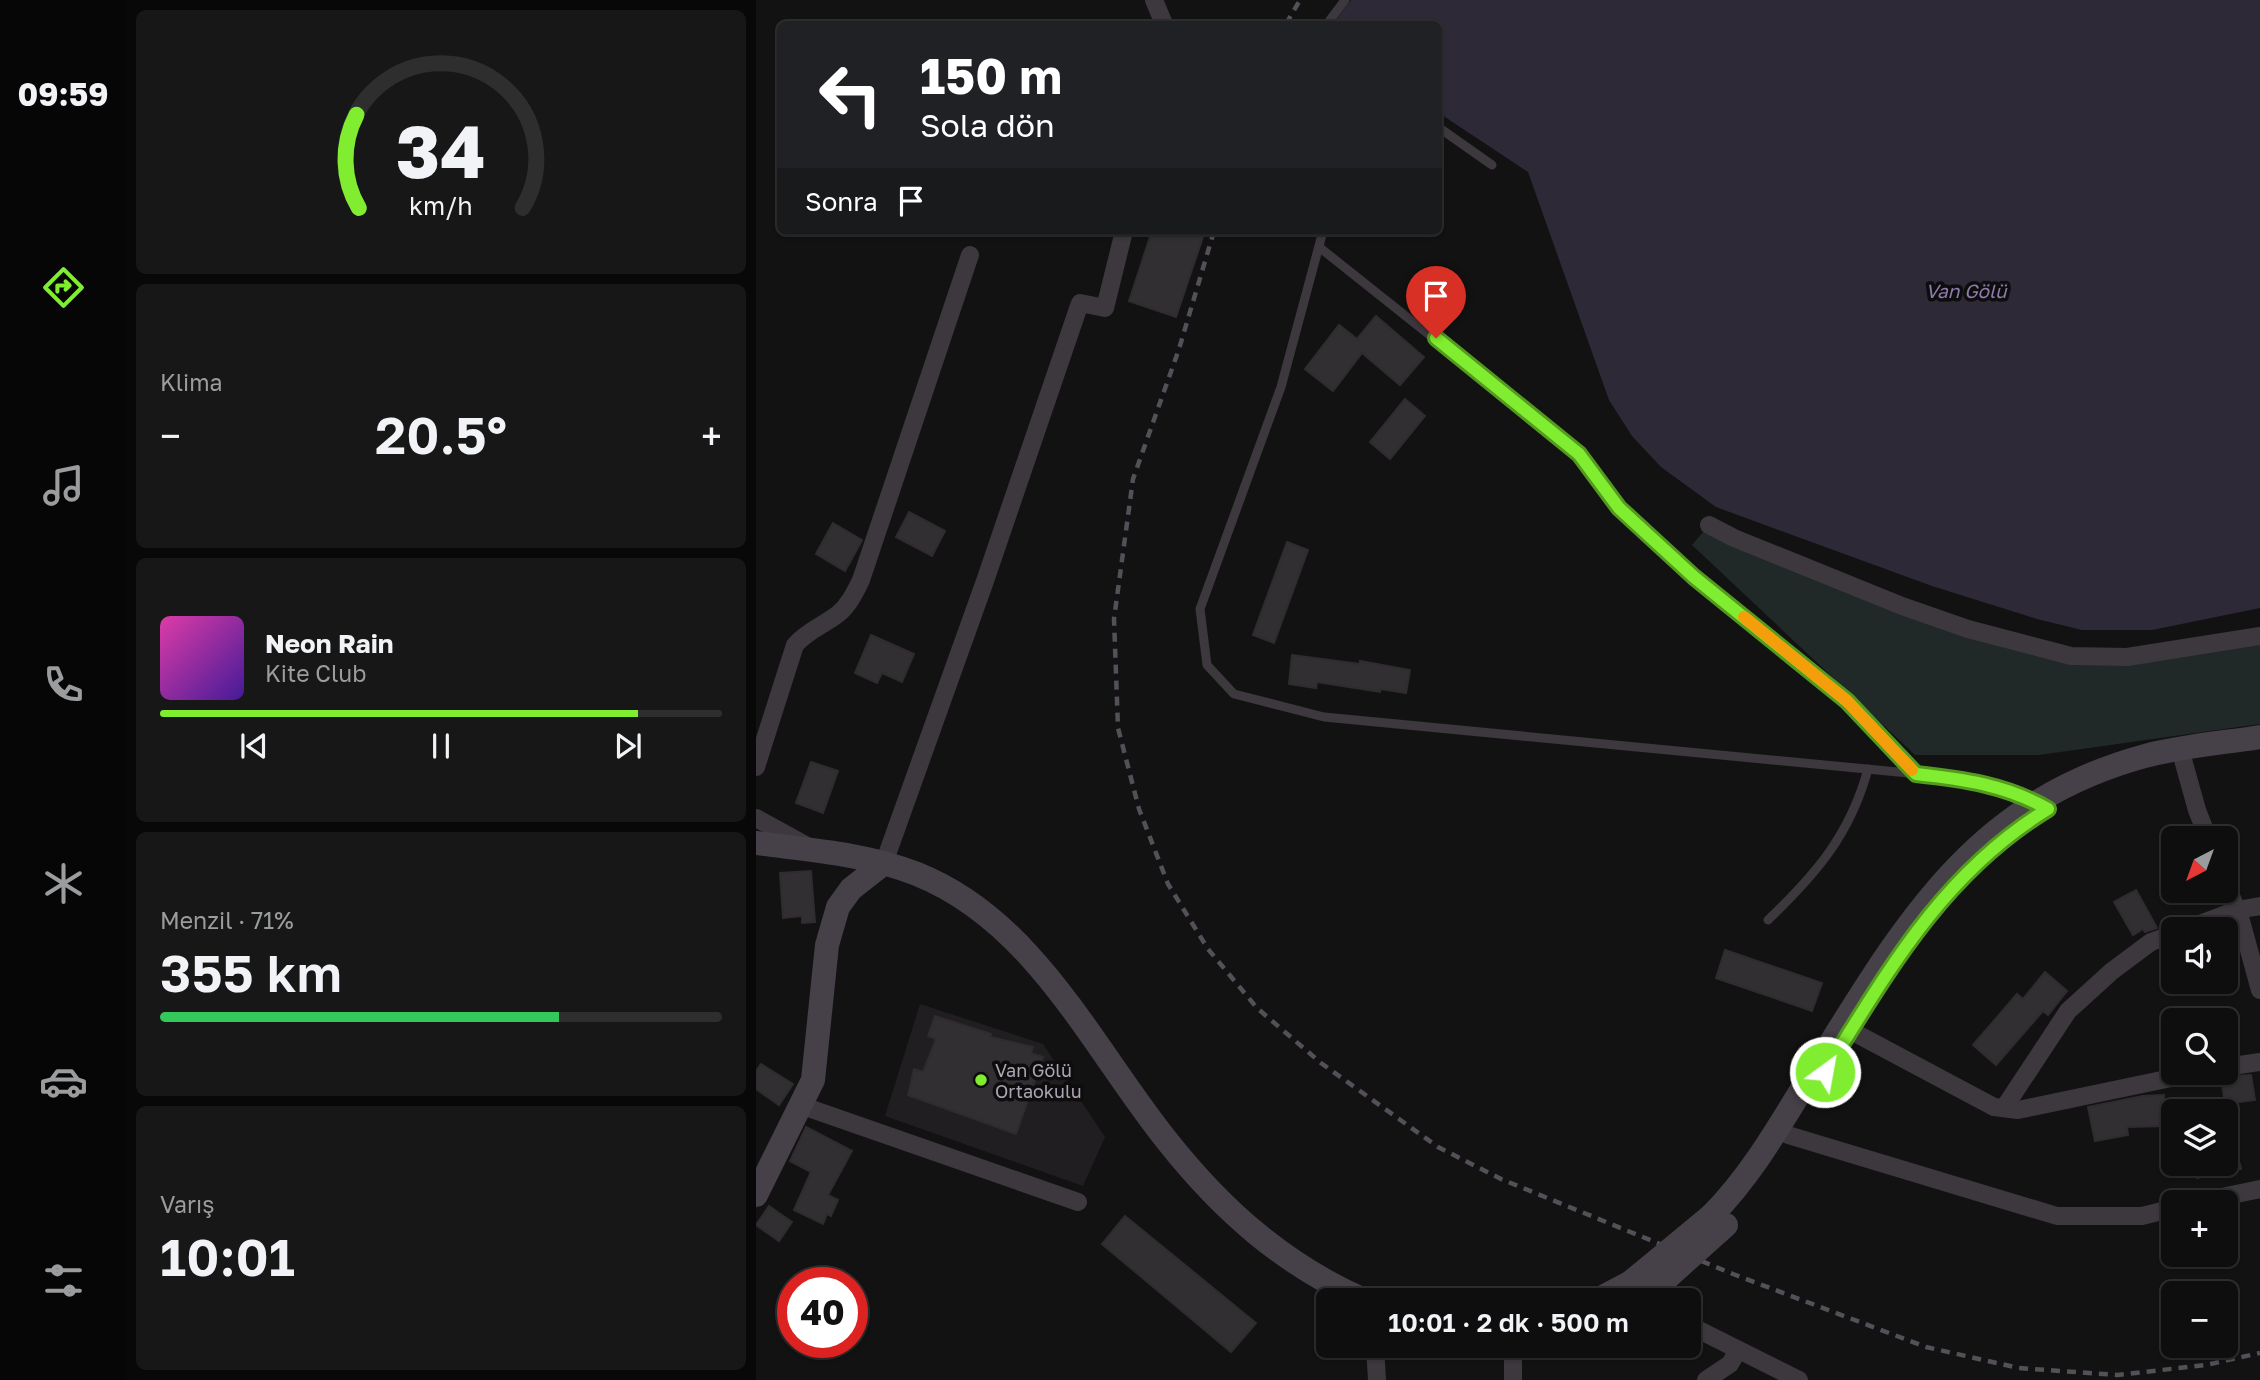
<!DOCTYPE html>
<html lang="tr">
<head>
<meta charset="utf-8">
<style>
  body { margin:0; font-family:"Golos Text",sans-serif; background:#171717; color:#f1f3f6; height:100vh; display:flex; flex-direction:column; font-size:26px; white-space:nowrap }
  * { box-sizing:border-box; margin:0 }
  p { font-size:23px; color:#9b9c9e }
  .icon { flex:none; width:38px; height:38px; fill:none; stroke:currentColor; stroke-width:2; stroke-linecap:round; stroke-linejoin:round }
  .map { position:relative; flex:1; overflow:hidden }
  .drawer { display:flex; flex-direction:column; gap:10px; padding:10px; background:#080808; width:630px }
  .drawer>* { flex:none }
  .hud { position:absolute; left:21px; top:21px; width:665px; height:214px; border-radius:10px; box-shadow:0 2px 5px #0004,0 0 0 2px #2e2e2e; background:#202124; color:#fff; overflow:hidden }
  .needle { width:46px; rotate:221deg }
  .buttons { position:absolute; left:1405px; top:826px; display:grid; gap:14px }
  .buttons a { display:grid; place-items:center; width:77px; height:77px; border-radius:10px; background:#0e0e0e; box-shadow:0 2px 5px #0004,0 0 0 2px #2e2e2e; font-size:35px }
  .speed { position:absolute; left:21px; top:1267px; display:flex; gap:14px; font-size:35px; font-weight:700; text-align:center }
  .speed>* { display:grid; place-content:center; width:91px; height:91px; border-radius:50%; background:#0e0e0e; box-shadow:0 2px 5px #0004,0 0 0 2px #2e2e2e; line-height:1 }
  .speed .limit { border:10px solid #d22; background:#fff; color:#111 }
  .pin { position:absolute; display:grid; place-items:center; width:60px; height:60px; color:#fff; margin:-72px -30px; border-radius:50% 50% 50% 0; rotate:-45deg; box-shadow:0 0 7px #0007 }
  .pin .icon { rotate:45deg }
  .me { position:absolute; width:77px; margin:-38px; rotate:32deg; stroke-linejoin:round; filter:drop-shadow(0 0 5px #0008) }
  .turn { display:flex; align-items:center; gap:24px; height:147px; padding:0 28px; font-size:32px }
  .turn .icon { width:91px; height:91px; stroke-width:2.5 }
  .turn b { display:block; font-size:49px; line-height:60px }
  .then { display:flex; align-items:center; height:66px; padding:0 28px; background:#0003; gap:14px; font-size:26px }
  .big { font-size:52px; font-weight:600; line-height:1.1 }
  .drawer .tile { flex:1; display:flex; flex-direction:column; justify-content:center; gap:10px; min-width:0; padding:0 24px; border-radius:10px; background:#171717 }
  .drawer .dial { align-items:center; gap:0 }
  .dial svg { height:182px; overflow:visible; fill:none; stroke:#2e2e2e; stroke-width:7; stroke-linecap:round; text-anchor:middle }
  .dial text { fill:#f1f3f6; stroke:none }
  .song { display:flex; align-items:center; gap:21px }
  .cover { width:84px; height:84px; border-radius:10px; background:linear-gradient(135deg,hsl(320 70% 55%),hsl(260 70% 35%)) }
  .played { height:7px; border-radius:4px; background:linear-gradient(90deg,#80ed30 85%,#2e2e2e 85%) }
  .keys { display:flex; justify-content:space-around; direction:ltr }
  .heat { display:flex; justify-content:space-between; align-items:center; font-size:38px; direction:ltr }
  .charge { height:10px; border-radius:5px; background:linear-gradient(90deg,#34c759 71%,#2e2e2e 0) }
  .trip { position:absolute; left:560px; top:1288px; width:385px; height:70px; border-radius:10px; background:#0e0e0e; box-shadow:0 2px 5px #0004,0 0 0 2px #2e2e2e; font-weight:600; line-height:70px; text-align:center }
  main { display:flex; flex:1; min-height:0 }
  .dock { display:flex; flex-direction:column; width:126px; justify-content:space-around; align-items:center; background:#060606; color:#9b9c9e }
  .dock .icon { width:49px; height:49px }
  .dock .on { color:#80ed30 }
  .dock b { font-size:32px; color:#f1f3f6 }
  .map>svg:first-child { display:block }
</style>
</head>
<body>
<main>
<nav class="dock">
<b>09:59</b>
<svg class="icon on" aria-label="directions" viewBox="0 0 24 24"><path d="M12 3l9 9-9 9-9-9zM9 14v-3h6M13 9l2 2-2 2"/></svg>
<svg class="icon" aria-label="music" viewBox="0 0 24 24"><path d="M9 18V5l10-2v13"/><circle cx="6" cy="18" r="3"/><circle cx="16" cy="16" r="3"/></svg>
<svg class="icon" aria-label="phone" viewBox="0 0 24 24"><path d="M5 4h4l2 5-3 2q2 4 5 5l2-3 5 2v4C11 20 4 13 5 4z"/></svg>
<svg class="icon" aria-label="climate" viewBox="0 0 24 24"><path d="M12 3v18M4 7l16 10M4 17L20 7"/></svg>
<svg class="icon" aria-label="car" viewBox="0 0 24 24"><path d="M5 17H2v-5l4-1 3-4h7l3 4 3 1v5h-3M9 17h6M6 11h13"/><circle cx="7" cy="17" r="2"/><circle cx="17" cy="17" r="2"/></svg>
<svg class="icon" aria-label="filters" viewBox="0 0 24 24"><path d="M4 7h16M4 17h16"/><circle cx="9" cy="7" r="2"/><circle cx="15" cy="17" r="2"/></svg>
</nav>
<section class="drawer">
<div class="tile dial"><svg viewBox="0 0 100 80">
<path d="M14 69A42 42 0 1 1 86 69"/>
<path d="M14 69A42 42 0 0 1 13 28" stroke="#80ed30"/>
<text x="50" y="56" font-size="32" font-weight="700">34</text>
<text x="50" y="72" font-size="11">km/h</text>
</svg></div>
<div class="tile"><p>Klima</p>
<div class="heat"><a>−</a><b class="big">20.5°</b><a>+</a></div>
</div>
<div class="tile">
<div class="song"><i class="cover"></i><div><b>Neon Rain</b><p>Kite Club</p></div></div>
<div class="played"></div>
<div class="keys"><svg class="icon" aria-label="previous" viewBox="0 0 24 24"><path d="M18 5L8 12l10 7zM5 5v14"/></svg><svg class="icon" aria-label="pause" viewBox="0 0 24 24"><path d="M8 5v14M16 5v14"/></svg><svg class="icon" aria-label="next" viewBox="0 0 24 24"><path d="M6 5l10 7-10 7zM19 5v14"/></svg></div>
</div>
<div class="tile"><p>Menzil · 71%</p><b class="big">355 km</b><div class="charge"></div></div>
<div class="tile"><p>Varış</p><b class="big">10:01</b></div>
</section>
<div class="map">
<svg width="1504" height="1380" viewBox="0 0 1504 1380">
  <rect width="100%" height="100%" fill="#131213"/>
  <polygon fill="#201e20" points="164,1004 287,1044 349,1137 327,1186 129,1116"/>
  <polygon fill="#202828" points="953,525 1044,565 1315,656 1504,636 1504,724 1283,755 1159,755 936,545"/>
  <polygon fill="#2e2937" points="595,0 1504,0 1504,608 1396,630 1326,630 1281,619 1176,586 960,507 905,467 876,436 853,400 772,172 683,113 682,24 577,24"/>
  <g fill="#322f32" stroke="#2f2c2f" stroke-width="2">
    <polygon points="396,231 449,231 420,317 373,301"/>
    <polygon points="620,316 668,357 644,385 606,353 577,391 549,369 583,325 601,339"/>
    <polygon points="649,399 669,416 634,459 614,442"/>
    <polygon points="153,512 189,531 176,556 140,537"/>
    <polygon points="77,523 106,540 89,571 60,554"/>
    <polygon points="531,542 552,550 518,643 497,635"/>
    <polygon points="115,635 158,654 146,682 126,673 121,683 99,673"/>
    <polygon points="536,655 604,664 604,661 654,670 650,693 625,689 624,692 561,682 560,688 533,684"/>
    <polygon points="55,762 82,771 67,813 40,803"/>
    <polygon points="55,871 59,922 46,923 46,916 27,918 24,873"/>
    <polygon points="1380,890 1401,928 1389,932 1387,929 1377,935 1358,902"/>
    <polygon points="969,950 1066,983 1056,1011 960,978"/>
    <polygon points="1289,972 1311,991 1292,1015 1287,1011 1240,1065 1217,1045 1261,994 1267,999"/>
    <polygon points="179,1016 235,1034 234,1037 277,1047 275,1053 287,1057 260,1134 152,1095 158,1069 167,1072 180,1039 172,1036"/>
    <polygon points="5,1064 37,1084 23,1105 0,1089 0,1071"/>
    <polygon points="1495,1075 1499,1100 1469,1104 1465,1077"/>
    <polygon points="1408,1095 1409,1126 1371,1127 1372,1135 1339,1141 1332,1107 1387,1096"/>
    <polygon points="50,1127 96,1151 72,1195 82,1200 75,1216 71,1214 67,1224 38,1210 55,1172 34,1161"/>
    <polygon points="1438,1164 1484,1164 1485,1169 1441,1178"/>
    <polygon points="13,1206 36,1222 23,1241 0,1225"/>
    <polygon points="369,1216 500,1323 475,1352 346,1244"/>
  </g>
  <g fill="none" stroke-linecap="round" stroke-linejoin="round">
    <g stroke="#3c383d" stroke-width="9">
      <polyline points="571,24 589,0"/>
      <polyline points="682,127 736,165"/>
      <polyline points="567,231 525,387 444,609 451,665 478,694 568,717 1215,779 1278,801"/>
      <polyline points="563,247 823,454 863,508 938,577 1091,701 1160,774"/>
      <path d="M1012 920C1060 874 1094 835 1112 769"/>
    </g>
    <g stroke="#3c383d" stroke-width="18">
      <polyline points="398,0 408,24"/>
      <polyline points="953,525 978,538 1146,606 1212,629 1315,656 1371,657 1504,636"/>
      <polyline points="1424,749 1441,810 1452,838"/>
      <path d="M0 767 39 645C51 631 68 625 82 614 93 605 99 592 105 580L214 255"/>
      <polyline points="0,818 51,846"/>
      <polyline points="128,863 229,581 324,303 349,308 368,231"/>
      <polyline points="1470,883 1485,921 1504,990"/>
      <polyline points="1431,929 1481,910 1504,906"/>
      <polyline points="1086,1026 1238,1107 1262,1110 1439,1073"/>
      <polyline points="1470,1067 1504,1062"/>
      <polyline points="44,1105 322,1202"/>
      <polyline points="1248,1108 1312,1011 1356,971 1395,942 1418,934"/>
      <polyline points="1032,1135 1301,1216 1386,1216 1418,1208"/>
      <polyline points="1442,1202 1504,1189"/>
      <polyline points="933,1325 1043,1380"/>
      <polyline points="619,1346 621,1380"/>
      <polyline points="757,1380 757,1346"/>
      <polyline points="950,1380 974,1364 982,1350"/>
    </g>
    <g stroke="#464148" stroke-width="24">
      <path d="M0 843C53 850 111 854 161 874 279 921 337 1049 412 1142 466 1210 528 1265 608 1300"/>
      <polyline points="0,1195 57,1080 71,945 82,907 95,889 128,863"/>
      <path d="M956 1215C999 1171 1027 1119 1059 1068 1148 926 1216 803 1389 756 1426 746 1466 743 1504 737"/>
      <polyline points="841,1300 875,1282"/>
    </g>
    <g stroke="#554f57" stroke-width="4.5" stroke-dasharray="9 7" stroke-linecap="butt">
      <polyline points="530,24 544,0"/>
      <polyline points="458,231 423,349 377,479 358,619 362,728 383,809 412,884 452,949 501,1008 565,1063 682,1147 745,1179 977,1274 1170,1347 1263,1368 1361,1375 1450,1365 1504,1353"/>
    </g>
    <g stroke="#464148" stroke-width="24">
      <polyline points="875,1282 956,1215"/>
      <polyline points="892,1295 970,1225"/>
    </g>
  </g>
  <g fill="none" stroke-linecap="round" stroke-linejoin="round">
    <defs>
      <path id="route" d="M680 338 823 454 863 508 938 577 1091 701 1160 774C1207 779 1250 785 1292 809 1187 873 1132 971 1069 1072"/>
    </defs>
    <use href="#route" stroke="#539a1f" stroke-width="18"/>
    <use href="#route" stroke="#80ed30" stroke-width="12"/>
    <polyline stroke="#f59e0b" stroke-width="12" points="988,617 1091,701 1156,770"/>
  </g>
  <circle fill="#80ed30" stroke="#0e0d0e" stroke-width="2.5" cx="225" cy="1080" r="7"/>
  <g text-anchor="middle" dominant-baseline="central" stroke-width="7" stroke-linejoin="round" paint-order="stroke">
    <g font-size="18" fill="#ada4b4" stroke="#0e0d0e" text-anchor="start">
      <text x="239" y="1070">Van Gölü<tspan x="239" dy="21">Ortaokulu</tspan></text>
    </g>
    <g font-size="19" font-style="italic" fill="#8e7bae" stroke="#0e0d0e">
      <text x="1210" y="290">Van Gölü</text>
    </g>
  </g>
</svg>
<div class="buttons">
<a><svg class="needle" viewBox="-14 -14 28 28"><path d="M0-13l5 13h-10z" fill="#e53935"/><path d="M0 13l5-13h-10z" fill="#9b9c9e"/></svg></a>
<a><svg class="icon" aria-label="sound" viewBox="0 0 24 24"><path d="M4 9h4l5-4v14l-5-4H4zM17 9q2 3 0 6"/></svg></a>
<a><svg class="icon" aria-label="search" viewBox="0 0 24 24"><circle cx="10" cy="10" r="6"/><path d="M15 15l6 6"/></svg></a>
<a><svg class="icon" aria-label="layers" viewBox="0 0 24 24"><path d="M12 4l9 5-9 5-9-5zM3 14l9 5 9-5"/></svg></a>
<a>+</a>
<a>−</a>
</div>
<div class="speed"><div class="limit">40</div></div>
<div class="pin" style="left:680px;top:338px;background:#d93025"><svg class="icon" aria-label="arrive" viewBox="0 0 24 24"><path d="M6 21V4h12l-3 4 3 4H6"/></svg></div>
<svg class="me" style="left:1069px;top:1072px" viewBox="-20 -20 40 40"><circle r="17" fill="#80ed30" stroke="#fff" stroke-width="3"/><path d="M0-11L8 9 0 5-8 9z" fill="#fff"/></svg>
<div class="trip">10:01 · 2 dk · 500 m</div>
<div class="hud">
<div class="turn"><svg class="icon" aria-label="left" viewBox="0 0 24 24"><path d="M17 20v-9H6M10 6l-5 5 5 5"/></svg><div><b>150 m</b>Sola dön</div></div>
<div class="then">Sonra<svg class="icon" aria-label="arrive" viewBox="0 0 24 24"><path d="M6 21V4h12l-3 4 3 4H6"/></svg></div>
</div>
</div>
</main>
</body>
</html>
